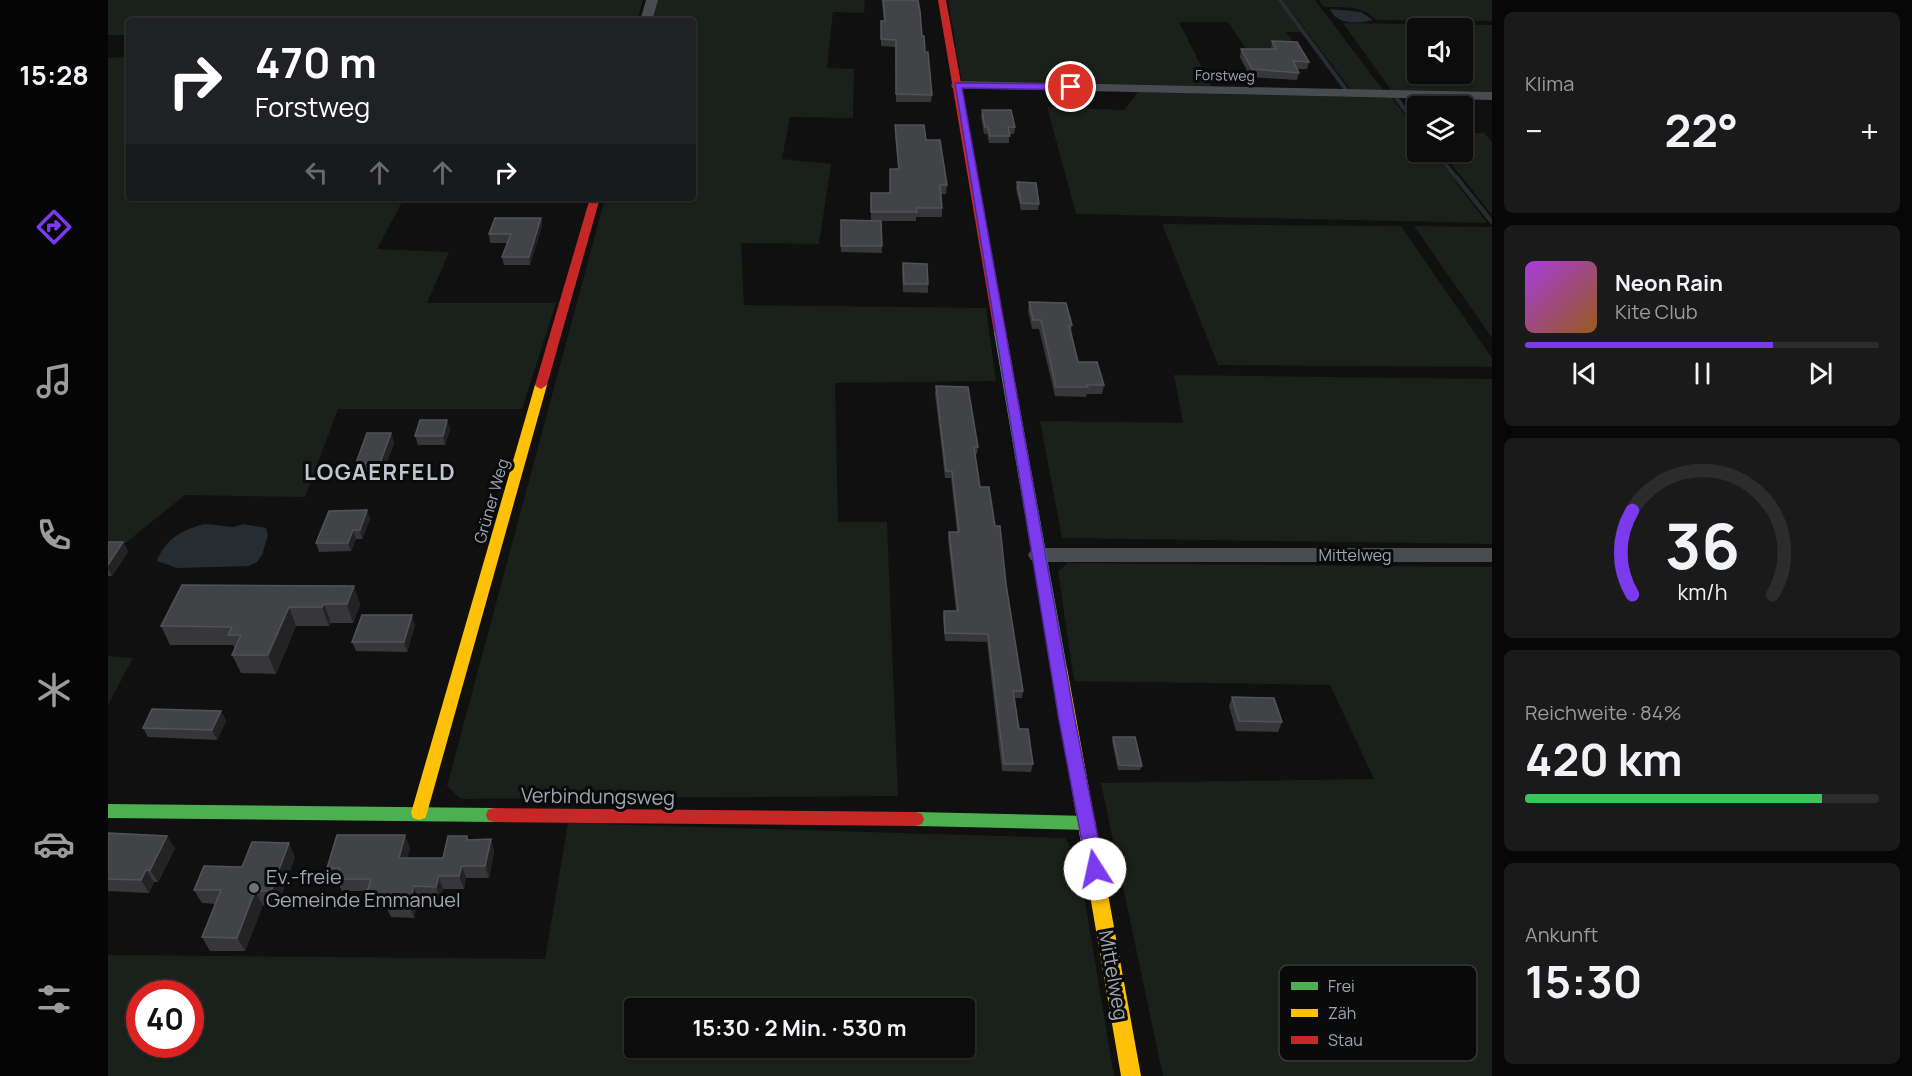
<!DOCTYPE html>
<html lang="de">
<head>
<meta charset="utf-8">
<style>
  body { margin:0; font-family:Manrope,sans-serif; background:#1a1a1a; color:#f1f3f6; height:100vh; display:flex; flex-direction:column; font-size:22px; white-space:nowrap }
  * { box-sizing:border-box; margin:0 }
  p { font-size:20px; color:#9a9b9d }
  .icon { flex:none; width:33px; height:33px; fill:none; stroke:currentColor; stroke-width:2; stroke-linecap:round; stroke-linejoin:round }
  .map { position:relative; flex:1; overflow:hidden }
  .sheet { display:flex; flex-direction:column; gap:12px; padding:12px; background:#070707; width:420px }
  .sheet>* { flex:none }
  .banner { position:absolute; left:18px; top:18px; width:570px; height:183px; border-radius:6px; box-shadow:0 2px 4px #0004,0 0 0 2px #2c2c2d; background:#202124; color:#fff; overflow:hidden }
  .buttons { position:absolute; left:1299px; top:18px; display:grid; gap:12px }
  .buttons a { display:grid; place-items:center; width:66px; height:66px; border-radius:6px; background:#0c0c0c; box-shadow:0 2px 4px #0004,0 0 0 2px #2c2c2d; font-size:30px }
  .speed { position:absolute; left:18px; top:980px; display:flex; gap:12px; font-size:30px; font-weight:700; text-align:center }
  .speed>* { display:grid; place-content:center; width:78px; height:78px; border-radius:50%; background:#0c0c0c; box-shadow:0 2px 4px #0004,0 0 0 2px #2c2c2d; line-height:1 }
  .speed .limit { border:9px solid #d22; background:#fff; color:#111 }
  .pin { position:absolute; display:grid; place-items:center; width:51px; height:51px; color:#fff; margin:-26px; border:3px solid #fff; border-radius:50%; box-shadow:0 2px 6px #0007 }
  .me { position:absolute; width:66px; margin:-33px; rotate:350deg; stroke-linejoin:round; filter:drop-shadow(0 0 4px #0008) }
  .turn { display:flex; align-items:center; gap:21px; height:126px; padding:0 30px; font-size:27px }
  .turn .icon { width:78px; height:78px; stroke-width:2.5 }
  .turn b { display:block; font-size:42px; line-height:51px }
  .lanes { display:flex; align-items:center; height:57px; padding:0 30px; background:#0003; justify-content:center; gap:30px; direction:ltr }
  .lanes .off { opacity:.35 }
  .big { font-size:45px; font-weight:700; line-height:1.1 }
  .sheet .widget { flex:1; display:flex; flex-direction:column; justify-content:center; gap:9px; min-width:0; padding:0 21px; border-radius:9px; background:#1a1a1a }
  .sheet .dial { align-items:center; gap:0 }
  .dial svg { height:156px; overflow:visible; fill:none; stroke:#2c2c2d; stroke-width:7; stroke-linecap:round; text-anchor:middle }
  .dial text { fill:#f1f3f6; stroke:none }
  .song { display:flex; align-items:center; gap:18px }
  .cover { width:72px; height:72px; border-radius:9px; background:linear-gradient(135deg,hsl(280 70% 55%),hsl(30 70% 35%)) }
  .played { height:6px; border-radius:3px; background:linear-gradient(90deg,#7c3aed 70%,#2c2c2d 70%) }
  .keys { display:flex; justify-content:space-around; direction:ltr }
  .heat { display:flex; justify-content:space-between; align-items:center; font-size:33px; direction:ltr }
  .charge { height:9px; border-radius:4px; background:linear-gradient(90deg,#34c759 84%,#2c2c2d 0) }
  .trip { position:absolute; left:516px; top:998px; width:351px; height:60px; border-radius:6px; background:#0c0c0c; box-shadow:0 2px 4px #0004,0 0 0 2px #2c2c2d; font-weight:700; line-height:60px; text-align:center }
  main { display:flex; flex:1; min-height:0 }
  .dock { display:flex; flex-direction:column; width:108px; justify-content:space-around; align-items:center; background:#050505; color:#9a9b9d }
  .dock .icon { width:42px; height:42px }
  .dock .current { color:#7c3aed }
  .dock b { font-size:27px; color:#f1f3f6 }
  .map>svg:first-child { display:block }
</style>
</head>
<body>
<main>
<nav class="dock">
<b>15:28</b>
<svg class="icon current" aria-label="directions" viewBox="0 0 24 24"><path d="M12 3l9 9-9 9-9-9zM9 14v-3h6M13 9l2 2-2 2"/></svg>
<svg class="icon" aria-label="music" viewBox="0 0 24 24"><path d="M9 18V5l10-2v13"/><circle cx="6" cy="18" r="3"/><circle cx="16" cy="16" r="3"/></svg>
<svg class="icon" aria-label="phone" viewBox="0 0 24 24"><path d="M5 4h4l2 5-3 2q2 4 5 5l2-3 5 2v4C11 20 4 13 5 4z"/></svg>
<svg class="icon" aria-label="climate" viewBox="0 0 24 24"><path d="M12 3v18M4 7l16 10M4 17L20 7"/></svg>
<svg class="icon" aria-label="car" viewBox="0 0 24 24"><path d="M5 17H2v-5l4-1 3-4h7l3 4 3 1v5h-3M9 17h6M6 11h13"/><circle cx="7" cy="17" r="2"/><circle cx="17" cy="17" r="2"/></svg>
<svg class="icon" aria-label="filters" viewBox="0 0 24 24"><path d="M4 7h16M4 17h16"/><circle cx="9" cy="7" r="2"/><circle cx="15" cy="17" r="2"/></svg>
</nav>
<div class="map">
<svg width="1384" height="1076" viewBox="0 0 1384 1076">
  <rect width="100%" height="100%" fill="#101010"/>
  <g fill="#1a201a" fill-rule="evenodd">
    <polygon points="0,0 535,0 529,21 21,21 21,35 0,35"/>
    <polygon points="549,0 757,0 756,13 725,12 719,68 746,69 745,118 682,117 674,159 723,164 711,244 633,243 636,305 878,308 888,381 727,383 730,522 779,522 790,796 353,799 339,786 497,198 585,198 585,21 544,21"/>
    <polygon points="840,0 1170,0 1194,32 1178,32 1190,49 1161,48 1163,53 1140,52 1120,22 1071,22 1103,86 854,82"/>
    <polygon points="1175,0 1207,0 1275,90 1243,90"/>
    <path d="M1211 0H1384V21L1268 20C1255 5 1234 7 1216 7Z"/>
    <path d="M1235 23 1384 25V92L1283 90ZM1310 28H1354V74H1310Z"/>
    <polygon points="21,56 21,198 478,198 477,203 294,202 269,249 341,252 319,303 448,303 414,409 230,409 197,497 77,495 15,545 0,545 0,58"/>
    <polygon points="1030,92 1284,98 1309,131 1310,152 1325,152 1379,223 968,214 939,107 1016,110"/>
    <polygon points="1355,133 1376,133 1384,142 1384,215 1334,152 1354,152"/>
    <polygon points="1054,224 1293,226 1384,358 1384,367 1110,365"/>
    <polygon points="1306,226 1384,227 1384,338"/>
    <polygon points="1066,375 1384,379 1384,544 954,538 932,421 1075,423"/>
    <polygon points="960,563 1384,567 1384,1076 1055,1076 993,783 1266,779 1222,685 966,681 950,571"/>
    <polygon points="0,656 25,658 0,705"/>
    <path d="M460 823 957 838 970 859 1006 1076H0V955L437 959ZM32 993H82V1044H32ZM526 1008H856V1047H526Z"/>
  </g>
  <g fill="#252d33">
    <path d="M1222 9 1253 12 1265 20C1251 24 1228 25 1222 9Z"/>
    <path d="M97 524 126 527 135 524 158 528 160 535 154 555 149 562 141 566 69 568 49 561C57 539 75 529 97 524Z"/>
  </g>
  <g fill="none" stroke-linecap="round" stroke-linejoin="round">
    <g stroke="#252d33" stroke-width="4">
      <polyline points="1172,0 1239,91"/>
      <polyline points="1282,96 1287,96 1310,128"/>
      <polyline points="1328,152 1349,179"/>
    </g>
    <polyline stroke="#252d33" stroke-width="4.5" points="1348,177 1384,222"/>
    <g fill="#4a4b50" fill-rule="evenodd">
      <polygon points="538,0 550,0 544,21 532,21"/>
      <polygon points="849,81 1384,92 1384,100 844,88 843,85"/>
      <polygon points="931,548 1384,548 1384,562 931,562 923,560 920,555 923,550"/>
    </g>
    <g fill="#4caf50" fill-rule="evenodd">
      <polygon points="892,329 898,332 959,668 956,672 946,672 943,668 886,332"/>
      <polygon points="0,804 386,808 392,810 394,815 392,820 386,822 0,818"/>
      <polygon points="808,812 980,816 986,818 988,823 986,828 980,830 808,826 802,824 800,819 802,814"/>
    </g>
    <g fill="#ffc107" fill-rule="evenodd">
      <polygon points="433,381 439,385 319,813 317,818 311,820 305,818 303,813 427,385"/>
      <polygon points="951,662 956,664 959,668 1033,1076 1013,1076 943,668 946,664"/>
    </g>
    <g fill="#c62828" fill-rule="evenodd">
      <polygon points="830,0 838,0 898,332 892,335 886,332"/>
      <polygon points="482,198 492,198 439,385 433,389 429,387 427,385"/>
      <polygon points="386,808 808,812 814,814 816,819 814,824 808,826 386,822 380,820 378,815 380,810"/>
    </g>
  </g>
  <g fill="#37373a">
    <polygon points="774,0 810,0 814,36 824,95 823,102 788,102 787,47 773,46 773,21 776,21"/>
    <polygon points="1164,41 1201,62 1199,69 1189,69 1191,73 1189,80 1142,77 1132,57 1133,49 1163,49"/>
    <polygon points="874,110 907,127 906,134 901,134 901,143 881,143 879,134 876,134 873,117"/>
    <polygon points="787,125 818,140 839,185 838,194 833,194 834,208 834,217 808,217 808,221 773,221 774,253 733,252 733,220 763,221 763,193 782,193 782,169 790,169 787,134"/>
    <polygon points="909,182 931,204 930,210 913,210 908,189"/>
    <polygon points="433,218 434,226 422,265 396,265 394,257 400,243 382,243 381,234"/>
    <polygon points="795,263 820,284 820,293 795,292 794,272"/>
    <polygon points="921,302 964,325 963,332 970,362 996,385 994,394 979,394 978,397 947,396 931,329 924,329 920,311"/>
    <polygon points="828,386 870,447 869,454 867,454 872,487 898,584 915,691 914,698 907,698 911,729 925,764 923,772 894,771 879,642 837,641 835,619 836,611 848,611 840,539 841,532 849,532 843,478 837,478 827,394"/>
    <polygon points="342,429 337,445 310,445 307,436"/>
    <polygon points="283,433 286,443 275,472 251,472 248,463"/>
    <polygon points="259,510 262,519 254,539 248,539 243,551 211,552 208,543"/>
    <polygon points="0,542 15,542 20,552 4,576 0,576"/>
    <polygon points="246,586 252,605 245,623 223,623 221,626 188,626 168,674 133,673 124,655 127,649 125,645 62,645 53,626"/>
    <polygon points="307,625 299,652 248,651 244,642"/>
    <polygon points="1124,697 1174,722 1170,732 1128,731 1121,706"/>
    <polygon points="113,711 118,721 109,740 40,737 35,728"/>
    <polygon points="1005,737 1034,766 1032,770 1010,770 1004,741"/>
    <polygon points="0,833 67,848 50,882 46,882 41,893 0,891"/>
    <polygon points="359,836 361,840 383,839 386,852 381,878 358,878 356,889 335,889 332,899 310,899 306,918 283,917 278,907 264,907 258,895 259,891 234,891 229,881 225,880 219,868 302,848 299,858 335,858"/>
    <polygon points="187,857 170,905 155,905 137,951 102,951 94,937 108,904 94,903 86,890"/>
  </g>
  <g fill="#232324">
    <polygon points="433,218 434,226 422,265 421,257"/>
    <polygon points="339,420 342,429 337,445 335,436"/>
    <polygon points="283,433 286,443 275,472 272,463"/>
    <polygon points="259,510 262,519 254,539 252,530"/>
    <polygon points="245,530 248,539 243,551 240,543"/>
    <polygon points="15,542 20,552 4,576 0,568 0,565"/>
    <polygon points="246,586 252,605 245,623 239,604"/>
    <polygon points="216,604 223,623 221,626 214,607"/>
    <polygon points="181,607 188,626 168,674 160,655"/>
    <polygon points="304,615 307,625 299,652 296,642"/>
    <polygon points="113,711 118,721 109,740 104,730"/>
    <polygon points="297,835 302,848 296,871 291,858"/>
    <polygon points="59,836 67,848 50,882 42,870"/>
    <polygon points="383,839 386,852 381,878 377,866"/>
    <polygon points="181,843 187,857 170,905 163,891"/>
    <polygon points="354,866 358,878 356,889 351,876"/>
    <polygon points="38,870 46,882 41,893 33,880"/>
    <polygon points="331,876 335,889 332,899 328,887"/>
    <polygon points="306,886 310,899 306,918 301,905"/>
    <polygon points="147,891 155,905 137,951 129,938"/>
  </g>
  <g fill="#424347" stroke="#515358" stroke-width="1.5">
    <polygon points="775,0 810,0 812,11 814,36 816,36 817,52 820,52 824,95 788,94 788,40 773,39 773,21 777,21"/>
    <polygon points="1164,41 1189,42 1201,62 1185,61 1191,73 1144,69 1133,49 1168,49"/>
    <polygon points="874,110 903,110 907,127 900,127 902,136 882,136 880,127 877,127"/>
    <polygon points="787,125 816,125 818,140 832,140 839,185 832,185 834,208 808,208 809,212 763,212 763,193 782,193 782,169 791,169"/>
    <polygon points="909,182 928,183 931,204 913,203"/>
    <polygon points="387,218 433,218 421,257 394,257 403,234 381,234"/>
    <polygon points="733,220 773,221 774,246 733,246"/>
    <polygon points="795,263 819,264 820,284 796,284"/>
    <polygon points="921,302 958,303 964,325 961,325 970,362 989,362 996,385 979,385 980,387 948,387 933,320 925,320"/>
    <polygon points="828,386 860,387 870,447 866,447 872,487 881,487 887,526 892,526 898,584 915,691 905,691 911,729 920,729 925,764 896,764 880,634 837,633 836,611 850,611 841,532 851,532 844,471 838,471"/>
    <polygon points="312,420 339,420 335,436 307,436"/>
    <polygon points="259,433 283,433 272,463 248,463"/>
    <polygon points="259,510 252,530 245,530 240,543 208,543 221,511"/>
    <polygon points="0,542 15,542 0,565"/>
    <polygon points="74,585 246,586 239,604 216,604 214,607 181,607 160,655 124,655 133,635 120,635 124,627 53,626"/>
    <polygon points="254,615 304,615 296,642 244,642"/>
    <polygon points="1124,697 1166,698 1174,722 1131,721"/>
    <polygon points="44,709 113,711 104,730 35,728"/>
    <polygon points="1005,737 1027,737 1034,766 1011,765"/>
    <polygon points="0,833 59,836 42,870 38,870 33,880 0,879"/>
    <polygon points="229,835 297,835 291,858 335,858 340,836 359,836 359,840 383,839 377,866 354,866 351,876 331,876 328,887 306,886 301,905 277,905 280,895 258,895 263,879 229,879 232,868 219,868"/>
    <polygon points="144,842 181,843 163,891 147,891 129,938 94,937 113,890 86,890 96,866 134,867"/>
  </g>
  <polygon fill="#7c3aed" stroke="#51269a" stroke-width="1.5" points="847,83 963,84 968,87 963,90 854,88 967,720 996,869 994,875 987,877 981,875 979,869 951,720"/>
  <circle fill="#6d7279" stroke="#0a0a0b" stroke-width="2" cx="146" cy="888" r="6"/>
  <g text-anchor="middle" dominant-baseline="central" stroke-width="6" stroke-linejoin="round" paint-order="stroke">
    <g font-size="14" fill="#9fa6b2" stroke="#0a0a0b">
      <text transform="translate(1117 75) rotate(1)">Forstweg</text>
    </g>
    <g font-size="16" fill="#9fa6b2" stroke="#0a0a0b">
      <text transform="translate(383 501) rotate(-74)">Grüner Weg</text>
      <text x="1247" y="555">Mittelweg</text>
    </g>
    <g font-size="20" fill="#9fa6b2" stroke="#0a0a0b">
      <text transform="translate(490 796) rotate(1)">Verbindungsweg</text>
      <text transform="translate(1006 975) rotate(80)">Mittelweg</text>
    </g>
    <g font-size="20" fill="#9fa6b2" stroke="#0a0a0b" text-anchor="start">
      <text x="158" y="876">Ev.-freie<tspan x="158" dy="23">Gemeinde Emmanuel</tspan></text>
    </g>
    <g font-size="22" font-weight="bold" letter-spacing="1.5" fill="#c0c5ce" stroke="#0a0a0b">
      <text x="272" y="472">LOGAERFELD</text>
    </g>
  </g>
  <rect x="1171" y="965" width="198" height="96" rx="9" fill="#0a0a0b" stroke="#37393d" stroke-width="1.5"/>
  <rect x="1183" y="982" width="27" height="8" fill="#4caf50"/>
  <rect x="1183" y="1009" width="27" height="8" fill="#ffc107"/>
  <rect x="1183" y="1036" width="27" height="8" fill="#c62828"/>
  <g font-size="16" fill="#9fa6b2">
    <text x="1220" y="992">Frei</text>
    <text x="1220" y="1019">Zäh</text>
    <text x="1220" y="1046">Stau</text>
  </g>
</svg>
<div class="buttons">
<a><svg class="icon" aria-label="sound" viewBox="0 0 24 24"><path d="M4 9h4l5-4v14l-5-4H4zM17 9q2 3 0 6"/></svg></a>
<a><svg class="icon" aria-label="layers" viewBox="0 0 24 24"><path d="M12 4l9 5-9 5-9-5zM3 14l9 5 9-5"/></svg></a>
</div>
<div class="speed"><div class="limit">40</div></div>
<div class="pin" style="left:963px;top:87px;background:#d93025"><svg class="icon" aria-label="arrive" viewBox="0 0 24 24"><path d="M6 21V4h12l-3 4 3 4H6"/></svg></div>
<svg class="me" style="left:987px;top:869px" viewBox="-20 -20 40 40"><circle r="19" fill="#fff"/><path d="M0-13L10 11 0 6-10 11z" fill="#7c3aed"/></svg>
<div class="trip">15:30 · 2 Min. · 530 m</div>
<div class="banner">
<div class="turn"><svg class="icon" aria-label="right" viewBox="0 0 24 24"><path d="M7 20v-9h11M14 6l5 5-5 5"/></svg><div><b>470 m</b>Forstweg</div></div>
<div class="lanes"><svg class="icon off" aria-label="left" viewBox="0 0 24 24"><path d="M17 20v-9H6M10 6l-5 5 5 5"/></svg><svg class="icon off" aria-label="ahead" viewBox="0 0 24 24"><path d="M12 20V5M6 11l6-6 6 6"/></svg><svg class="icon off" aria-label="ahead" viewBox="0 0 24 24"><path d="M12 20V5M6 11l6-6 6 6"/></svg><svg class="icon" aria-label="right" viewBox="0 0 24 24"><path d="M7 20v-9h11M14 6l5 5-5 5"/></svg></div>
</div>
</div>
<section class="sheet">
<div class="widget"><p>Klima</p>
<div class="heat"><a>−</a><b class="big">22°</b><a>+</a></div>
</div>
<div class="widget">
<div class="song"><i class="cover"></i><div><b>Neon Rain</b><p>Kite Club</p></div></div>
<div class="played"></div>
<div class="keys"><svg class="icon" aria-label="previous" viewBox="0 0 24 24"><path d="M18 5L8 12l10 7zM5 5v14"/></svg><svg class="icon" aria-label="pause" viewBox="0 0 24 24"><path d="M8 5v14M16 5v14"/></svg><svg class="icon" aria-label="next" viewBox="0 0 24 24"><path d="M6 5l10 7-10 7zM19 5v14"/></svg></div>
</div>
<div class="widget dial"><svg viewBox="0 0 100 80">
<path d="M14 69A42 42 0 1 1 86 69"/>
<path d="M14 69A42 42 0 0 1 14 26" stroke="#7c3aed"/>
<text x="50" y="56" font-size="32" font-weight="700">36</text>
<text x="50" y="72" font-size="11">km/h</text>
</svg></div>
<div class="widget"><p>Reichweite · 84%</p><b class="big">420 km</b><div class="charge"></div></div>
<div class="widget"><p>Ankunft</p><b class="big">15:30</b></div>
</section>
</main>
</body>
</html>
